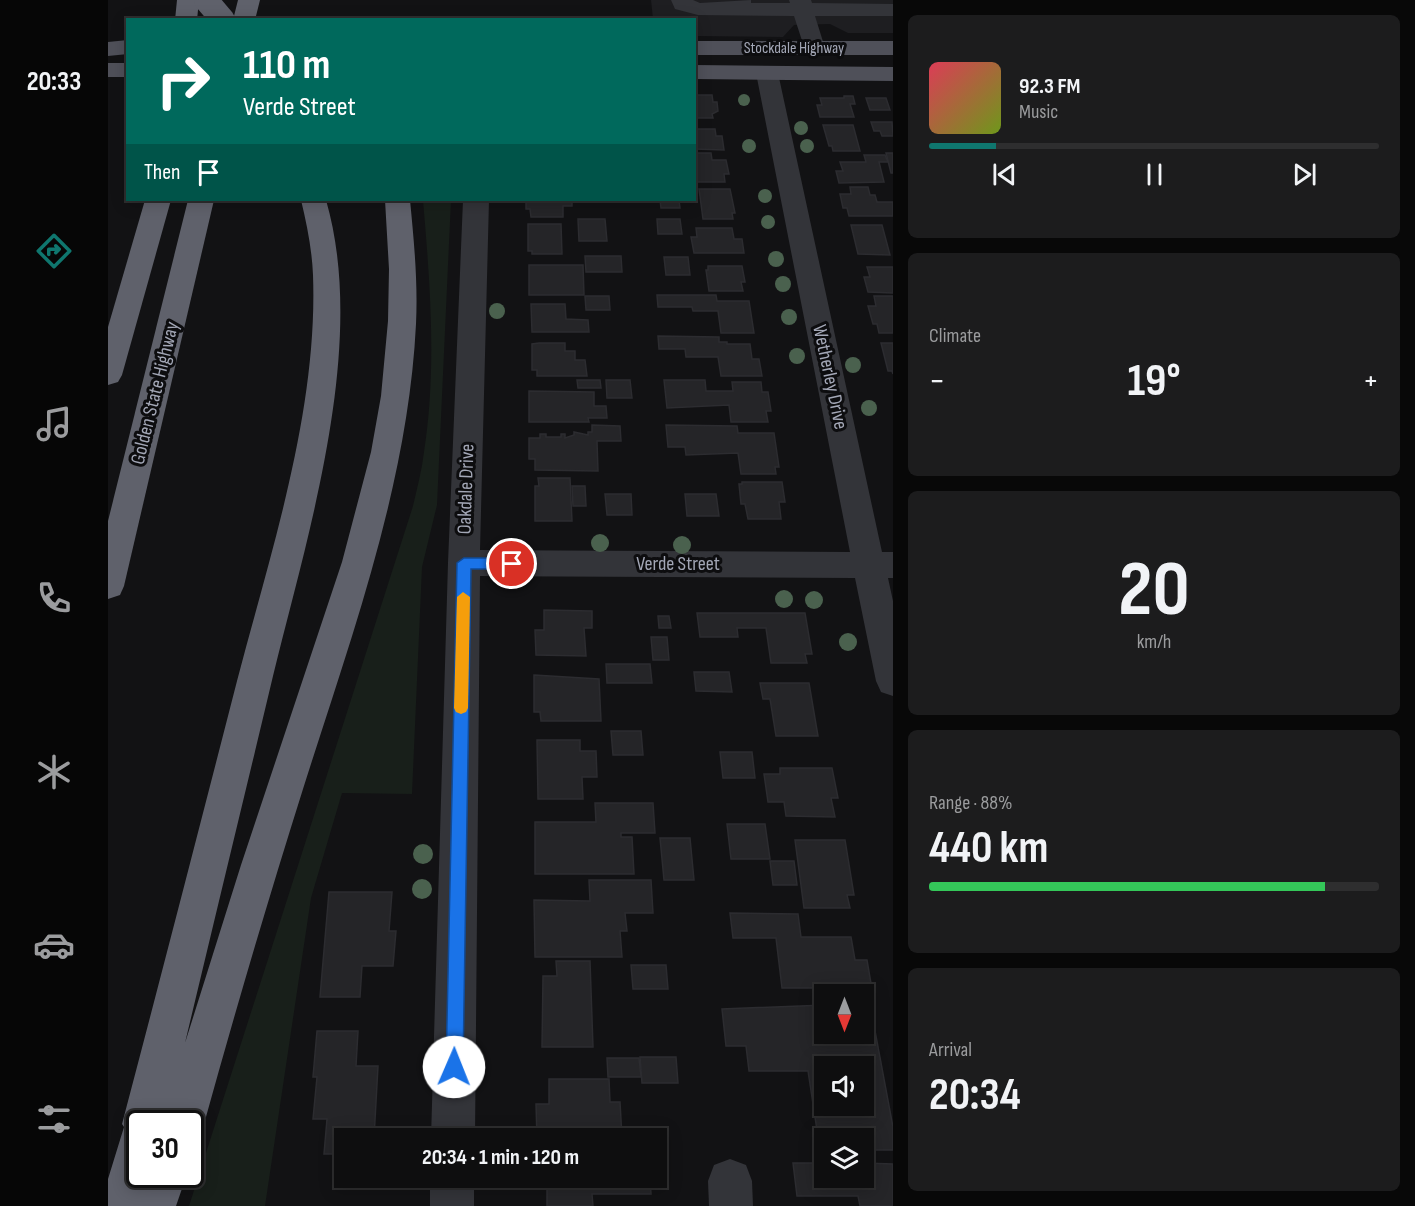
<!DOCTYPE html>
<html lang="en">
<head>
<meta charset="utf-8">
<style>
  body { margin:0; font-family:"Sofia Sans Condensed",sans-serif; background:#1c1c1d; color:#f1f3f6; height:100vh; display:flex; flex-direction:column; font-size:22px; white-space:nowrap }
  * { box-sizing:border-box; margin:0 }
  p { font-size:20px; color:#9b9c9e }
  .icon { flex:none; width:33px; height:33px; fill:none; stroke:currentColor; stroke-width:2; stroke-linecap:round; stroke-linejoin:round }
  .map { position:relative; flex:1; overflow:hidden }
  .drawer { display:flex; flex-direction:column; gap:15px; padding:15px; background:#080808; width:522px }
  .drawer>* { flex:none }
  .banner { position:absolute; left:18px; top:18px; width:570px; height:183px; border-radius:0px; box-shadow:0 3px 15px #0003,0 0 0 2px #2e2e2f; background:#00695c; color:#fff; overflow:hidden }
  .needle { width:39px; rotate:180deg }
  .controls { position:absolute; left:706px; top:984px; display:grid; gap:12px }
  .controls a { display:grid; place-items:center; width:60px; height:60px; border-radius:0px; background:#0e0e0f; box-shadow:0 3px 15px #0003,0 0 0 2px #2e2e2f; font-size:30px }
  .speed { position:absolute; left:18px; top:1110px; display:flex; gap:12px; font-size:30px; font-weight:700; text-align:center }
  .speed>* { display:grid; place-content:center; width:78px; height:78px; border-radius:50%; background:#0e0e0f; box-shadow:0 3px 15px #0003,0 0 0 2px #2e2e2f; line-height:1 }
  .speed .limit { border:3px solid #111; border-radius:9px; background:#fff; color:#111 }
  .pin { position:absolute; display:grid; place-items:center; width:51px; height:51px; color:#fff; margin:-26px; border:3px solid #fff; border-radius:50%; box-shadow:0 2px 6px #0007 }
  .me { position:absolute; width:66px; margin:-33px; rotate:1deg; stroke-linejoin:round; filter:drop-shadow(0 0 4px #0008) }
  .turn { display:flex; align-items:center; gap:21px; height:126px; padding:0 18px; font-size:27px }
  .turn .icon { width:78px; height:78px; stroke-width:2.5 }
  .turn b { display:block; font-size:42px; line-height:51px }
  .then { display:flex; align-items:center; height:57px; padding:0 18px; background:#0003; gap:12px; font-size:22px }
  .big { font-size:45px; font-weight:700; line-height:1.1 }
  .drawer .tile { flex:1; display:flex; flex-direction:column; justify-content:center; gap:9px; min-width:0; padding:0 21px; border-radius:9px; background:#1c1c1d }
  .drawer .dial { align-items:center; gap:0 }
  .dial b { font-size:78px; line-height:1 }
  .song { display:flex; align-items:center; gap:18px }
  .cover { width:72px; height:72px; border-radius:9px; background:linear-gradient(135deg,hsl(350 70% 55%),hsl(80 70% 35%)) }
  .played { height:6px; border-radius:3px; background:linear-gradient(90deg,#0f766e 15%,#2e2e2f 15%) }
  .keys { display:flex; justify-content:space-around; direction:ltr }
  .heat { display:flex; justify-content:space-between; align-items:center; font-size:33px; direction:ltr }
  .charge { height:9px; border-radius:4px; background:linear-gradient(90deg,#34c759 88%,#2e2e2f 0) }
  .trip { position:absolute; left:226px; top:1128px; width:333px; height:60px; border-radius:0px; background:#0e0e0f; box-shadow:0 3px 15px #0003,0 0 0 2px #2e2e2f; font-weight:700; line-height:60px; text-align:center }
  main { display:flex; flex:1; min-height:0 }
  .tab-bar { display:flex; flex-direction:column; width:108px; justify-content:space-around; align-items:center; background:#060606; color:#9b9c9e }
  .tab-bar .icon { width:42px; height:42px }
  .tab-bar .current { color:#0f766e }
  .tab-bar b { font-size:27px; color:#f1f3f6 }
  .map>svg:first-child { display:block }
</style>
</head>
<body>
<main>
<nav class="tab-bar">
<b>20:33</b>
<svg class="icon current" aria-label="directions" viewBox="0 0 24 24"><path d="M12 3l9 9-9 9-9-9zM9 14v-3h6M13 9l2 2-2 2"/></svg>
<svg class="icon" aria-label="music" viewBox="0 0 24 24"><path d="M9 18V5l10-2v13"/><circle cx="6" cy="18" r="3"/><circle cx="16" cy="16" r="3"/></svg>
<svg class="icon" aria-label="phone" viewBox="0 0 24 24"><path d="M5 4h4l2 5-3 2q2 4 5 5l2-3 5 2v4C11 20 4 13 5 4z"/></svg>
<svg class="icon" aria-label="climate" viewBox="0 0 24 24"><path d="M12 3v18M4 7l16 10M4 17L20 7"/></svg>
<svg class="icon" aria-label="car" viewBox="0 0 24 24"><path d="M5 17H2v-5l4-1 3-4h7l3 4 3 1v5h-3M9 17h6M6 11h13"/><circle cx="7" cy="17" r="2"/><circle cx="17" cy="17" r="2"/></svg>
<svg class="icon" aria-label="filters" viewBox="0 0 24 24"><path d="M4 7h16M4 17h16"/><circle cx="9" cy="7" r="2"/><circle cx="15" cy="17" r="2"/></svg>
</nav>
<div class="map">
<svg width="785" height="1206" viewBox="0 0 785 1206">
  <rect width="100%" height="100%" fill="#121214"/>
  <polygon fill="#1e1e21" points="543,0 785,0 785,33 740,33 722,24 686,25 675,37 587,36 586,20 545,19"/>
  <path fill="#181f1a" d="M315 200H343L329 505 314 567 304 794 234 793 203 898 157 1206H81L305 506C309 488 314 470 316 452 329 368 322 283 315 200Z"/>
  <g fill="#252528" stroke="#2c2c30" stroke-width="1.5" fill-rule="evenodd">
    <polygon points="586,95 604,95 605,102 609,102 610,111 604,114 605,118 586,118"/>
    <polygon points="736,96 745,96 747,104 742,104 746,117 712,117 709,105 714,105 712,98 736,98"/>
    <polygon points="758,98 778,98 782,110 762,110"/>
    <polygon points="763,122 784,122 785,136 774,136 772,131 766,131"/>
    <polygon points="715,125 745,125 752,151 725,151 724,146 721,146"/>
    <polygon points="586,129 607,129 608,136 614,136 616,150 586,149"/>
    <polygon points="586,153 603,153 604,160 618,160 621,174 616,174 617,182 586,182"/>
    <polygon points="778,153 785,153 785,173 783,173"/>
    <polygon points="756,155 777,155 780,162 771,162 776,182 731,183 728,171 735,171 732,162 758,162"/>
    <polygon points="742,187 760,187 762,195 767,195 769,202 785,202 785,216 741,216 739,208 735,208 732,194 743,194"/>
    <polygon points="591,189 622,189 627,213 624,213 625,219 595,219"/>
    <polygon points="418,200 464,200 464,206 455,206 455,217 423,217 422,209 418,209"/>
    <polygon points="549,200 574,200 571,200 572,208 553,208 552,200"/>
    <polygon points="470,219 497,219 499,241 471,241"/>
    <polygon points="549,219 572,219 574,234 550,234"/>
    <polygon points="420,224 453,224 454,254 424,254 424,251 420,251"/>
    <polygon points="743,225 774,225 782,255 750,254"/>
    <polygon points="588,228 624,228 626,239 634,239 636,253 586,253 583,237 589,237"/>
    <polygon points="477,256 513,256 514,272 478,272"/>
    <polygon points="556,257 580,257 582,275 558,275"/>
    <polygon points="421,265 475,265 476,295 421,295"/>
    <polygon points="600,266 634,266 637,282 633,282 635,291 601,291 598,270 600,270"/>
    <polygon points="759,267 785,267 785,293 760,292 756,277 762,277"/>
    <polygon points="549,295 608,295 609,301 641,301 646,333 613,333 610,311 585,311 584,307 550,307"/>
    <polygon points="477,296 501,296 502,310 478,310"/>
    <polygon points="766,296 785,296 785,333 771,333 769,324 765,324 760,306 768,306"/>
    <polygon points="423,304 457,304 458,319 480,320 481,332 424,332"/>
    <polygon points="550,336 611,337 611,342 619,342 619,344 642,344 644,359 651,359 654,376 613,376 610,357 578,357 577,349 551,349"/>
    <polygon points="431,343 457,343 457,351 467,351 467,360 477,360 479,376 429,376 429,370 424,370 424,344"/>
    <polygon points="773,343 785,343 785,374 784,371 780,371"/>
    <polygon points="469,380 492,380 493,388 470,388"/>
    <polygon points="498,380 522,380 524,398 499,398"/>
    <polygon points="556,380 597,380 598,391 625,391 624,382 653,382 654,392 660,392 663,411 658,411 660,422 623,422 621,405 559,408"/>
    <polygon points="421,391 486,392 486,406 498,406 499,418 480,418 481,422 421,422"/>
    <polygon points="484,425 512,426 513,441 489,441 490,471 427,470 427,459 421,459 421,438 432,438 432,434 438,434 438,437 453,437 453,434 457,434 457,438 466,435 466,432 480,435 480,432 484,432"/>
    <polygon points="558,425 629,426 630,433 666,433 671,467 667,467 668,474 633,474 630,453 578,455 577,447 560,447"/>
    <polygon points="430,478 462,478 464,521 427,521 427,486 431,486"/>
    <polygon points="634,482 674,482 677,502 671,502 673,519 640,519 637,504 633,504 631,484 634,484"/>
    <polygon points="464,486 477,486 478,506 465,506"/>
    <polygon points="497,494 523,494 524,515 499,515"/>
    <polygon points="577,494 608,494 611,516 579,516"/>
    <polygon points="436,610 484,611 484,628 476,628 478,656 428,655 427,630 436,630"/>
    <polygon points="589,613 697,613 704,654 697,654 699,663 663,663 658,628 629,628 630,637 592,637"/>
    <polygon points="550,616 561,616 563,628 551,628"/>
    <polygon points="543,637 559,637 561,660 545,660"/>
    <polygon points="498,664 542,664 544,683 499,683"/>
    <polygon points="586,672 621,672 624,692 588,691"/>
    <polygon points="426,675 491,679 493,721 433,721 432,712 426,712"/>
    <polygon points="652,683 701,683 710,736 668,736 662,699 655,699"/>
    <polygon points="503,731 533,731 535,755 505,755"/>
    <polygon points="429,740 472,740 472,751 488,751 489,777 474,777 475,799 430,799"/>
    <polygon points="612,752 644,752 647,778 615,778"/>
    <polygon points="672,768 724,768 730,798 723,798 727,817 678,816 676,802 660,802 656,774 672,774"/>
    <polygon points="487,803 545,803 547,833 513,833 513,837 524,837 526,874 427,874 427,822 488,822"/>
    <polygon points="619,824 657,824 662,859 623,859"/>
    <polygon points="552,838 582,838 586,880 556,880"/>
    <polygon points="687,840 737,840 746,895 739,895 742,908 696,908"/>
    <polygon points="662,861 686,861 689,885 665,885"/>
    <polygon points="481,880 543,880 545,913 517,913 519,931 512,931 514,957 427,957 426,900 482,901"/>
    <polygon points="221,892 284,892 281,931 288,931 285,966 254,966 252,997 212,997"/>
    <polygon points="622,913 690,914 693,937 743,937 747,960 759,960 765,995 706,995 705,988 674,988 668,938 625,938"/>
    <polygon points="448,961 482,961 485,1047 434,1047 435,976 449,976"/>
    <polygon points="523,965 558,965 560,989 525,989"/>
    <path d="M762 1004 785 1127V1150H756V1138H717V1150H712L700 1071H641L638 1046H618L614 1009 717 1005V1034H756V1005ZM717 1066H756V1106H717Z"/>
    <polygon points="209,1031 250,1031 248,1066 270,1066 266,1138 237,1138 237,1154 216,1154 219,1119 205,1119 209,1077 205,1077"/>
    <polygon points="532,1057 568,1057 570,1083 534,1083"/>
    <polygon points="499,1058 531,1058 533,1077 500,1077"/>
    <polygon points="441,1079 501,1079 502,1102 512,1102 514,1138 429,1138 428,1104 441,1104"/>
    <polygon points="685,1163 717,1163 717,1178 756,1178 756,1163 785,1164 785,1206 752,1206 750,1196 689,1196"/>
    <polygon points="439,1178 542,1178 543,1194 484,1194 485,1206 439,1206"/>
  </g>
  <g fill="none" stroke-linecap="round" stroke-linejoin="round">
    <g fill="#333439" fill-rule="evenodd">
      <polygon points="563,0 585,0 592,3 643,0 643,3 682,3 681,0 703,0 704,3 785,4 785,16 707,16 717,48 714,53 706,55 698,53 686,16 590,15 567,9"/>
      <polygon points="659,66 667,68 670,73 774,552 785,552 785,578 780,578 785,601 785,696 773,692 768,681 747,578 372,576 367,1138 323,1138 340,563 355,200 381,200 372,550 742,552 648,73 651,68"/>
      <polygon points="622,1159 638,1165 644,1181 645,1206 601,1206 600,1181 606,1165"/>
      <rect x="322" y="1178" width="44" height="28"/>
    </g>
    <g fill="#4f5059" fill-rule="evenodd">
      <polygon points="20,40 20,54 0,56 0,42"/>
      <rect x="586" y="41" width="199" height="14"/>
      <rect x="0" y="63" width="20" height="14"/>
      <polygon points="586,65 785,67 785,81 586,79"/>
    </g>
    <g fill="#5f616b" fill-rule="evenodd">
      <polygon points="69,0 91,0 89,20 67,20"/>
      <polygon points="130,0 152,0 147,20 125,20"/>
      <polygon points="37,200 63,200 14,375 10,382 0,385 0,327"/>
      <polygon points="80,200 106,200 16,586 12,595 0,599 0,521"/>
      <path d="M193 200H218C260 345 200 533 165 676 136 798 106 921 77 1043L133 865 234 562 263 452 273 396 280 321 281 269 277 200H302C306 241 310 283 308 324 300 485 243 637 195 789 160 900 127 1012 96 1124L89 1139 82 1142V1124H32V1174H79L68 1206H0V1179L16 1127 14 1124C53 976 91 829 129 681 163 551 210 411 205 275 204 250 199 225 193 200Z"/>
    </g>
    <polyline stroke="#5f616b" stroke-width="24" points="98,0 115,20"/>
  </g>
  <g fill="#4a614e">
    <circle cx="636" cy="100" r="6"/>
    <circle cx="693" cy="128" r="7"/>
    <circle cx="641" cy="146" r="7"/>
    <circle cx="699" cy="146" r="7"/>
    <circle cx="657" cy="196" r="7"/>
    <circle cx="660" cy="222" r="7"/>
    <circle cx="668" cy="259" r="8"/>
    <circle cx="675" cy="284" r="8"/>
    <circle cx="389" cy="311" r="8"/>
    <circle cx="681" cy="317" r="8"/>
    <circle cx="689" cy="356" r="8"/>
    <circle cx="745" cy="365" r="8"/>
    <circle cx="761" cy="408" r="8"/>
    <circle cx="492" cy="543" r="9"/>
    <circle cx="574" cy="545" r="9"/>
    <circle cx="676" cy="599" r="9"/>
    <circle cx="706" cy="600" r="9"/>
    <circle cx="740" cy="642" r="9"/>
    <circle cx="315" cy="854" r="10"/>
    <circle cx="314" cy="889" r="10"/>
  </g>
  <polygon fill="#1a73e8" stroke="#114b97" stroke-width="1.5" points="356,558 404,558 410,564 404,569 363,569 355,1067 353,1073 346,1075 340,1073 338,1067 349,563"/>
  <polygon fill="#f59e0b" points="355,592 362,597 360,708 358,712 353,714 348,712 346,708 349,597"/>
  <g text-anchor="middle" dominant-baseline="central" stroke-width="6" stroke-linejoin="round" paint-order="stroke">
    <g font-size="16" fill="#a3a7b6" stroke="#0d0d0f">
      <text x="686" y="48">Stockdale Highway</text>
    </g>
    <g font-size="20" fill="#a3a7b6" stroke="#0d0d0f">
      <text transform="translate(722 377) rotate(78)">Wetherley Drive</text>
      <text transform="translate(47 393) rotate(-76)">Golden State Highway</text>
      <text transform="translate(358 489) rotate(-88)">Oakdale Drive</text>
      <text x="570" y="564">Verde Street</text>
    </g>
  </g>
</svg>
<div class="controls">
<a><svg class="needle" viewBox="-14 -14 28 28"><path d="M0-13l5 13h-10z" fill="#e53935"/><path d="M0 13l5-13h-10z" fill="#9b9c9e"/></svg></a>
<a><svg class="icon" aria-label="sound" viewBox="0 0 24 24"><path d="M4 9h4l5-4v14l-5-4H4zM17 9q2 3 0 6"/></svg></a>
<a><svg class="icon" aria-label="layers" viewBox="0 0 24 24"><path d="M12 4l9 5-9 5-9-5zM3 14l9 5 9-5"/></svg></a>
</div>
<div class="speed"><div class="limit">30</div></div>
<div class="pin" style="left:404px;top:564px;background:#d93025"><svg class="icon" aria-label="arrive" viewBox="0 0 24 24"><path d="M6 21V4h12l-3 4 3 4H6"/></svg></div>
<svg class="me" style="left:346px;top:1067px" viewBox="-20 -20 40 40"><circle r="19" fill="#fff"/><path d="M0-13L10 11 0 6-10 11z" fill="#1a73e8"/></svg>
<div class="trip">20:34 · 1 min · 120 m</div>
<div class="banner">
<div class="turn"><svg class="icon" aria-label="right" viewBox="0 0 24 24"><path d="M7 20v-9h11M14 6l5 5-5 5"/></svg><div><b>110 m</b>Verde Street</div></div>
<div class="then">Then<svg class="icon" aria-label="arrive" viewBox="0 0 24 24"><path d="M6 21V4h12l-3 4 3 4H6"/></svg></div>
</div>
</div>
<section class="drawer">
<div class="tile">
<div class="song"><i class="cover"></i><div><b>92.3 FM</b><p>Music</p></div></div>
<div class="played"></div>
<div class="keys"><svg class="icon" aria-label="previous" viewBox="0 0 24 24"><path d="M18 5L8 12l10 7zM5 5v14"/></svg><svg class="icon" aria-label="pause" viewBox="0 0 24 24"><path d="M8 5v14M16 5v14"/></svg><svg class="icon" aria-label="next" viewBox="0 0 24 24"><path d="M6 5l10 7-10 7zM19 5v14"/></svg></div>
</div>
<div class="tile"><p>Climate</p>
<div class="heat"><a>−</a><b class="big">19°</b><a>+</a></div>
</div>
<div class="tile dial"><b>20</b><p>km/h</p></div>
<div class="tile"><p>Range · 88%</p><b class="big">440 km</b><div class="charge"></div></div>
<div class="tile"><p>Arrival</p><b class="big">20:34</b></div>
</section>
</main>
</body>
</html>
